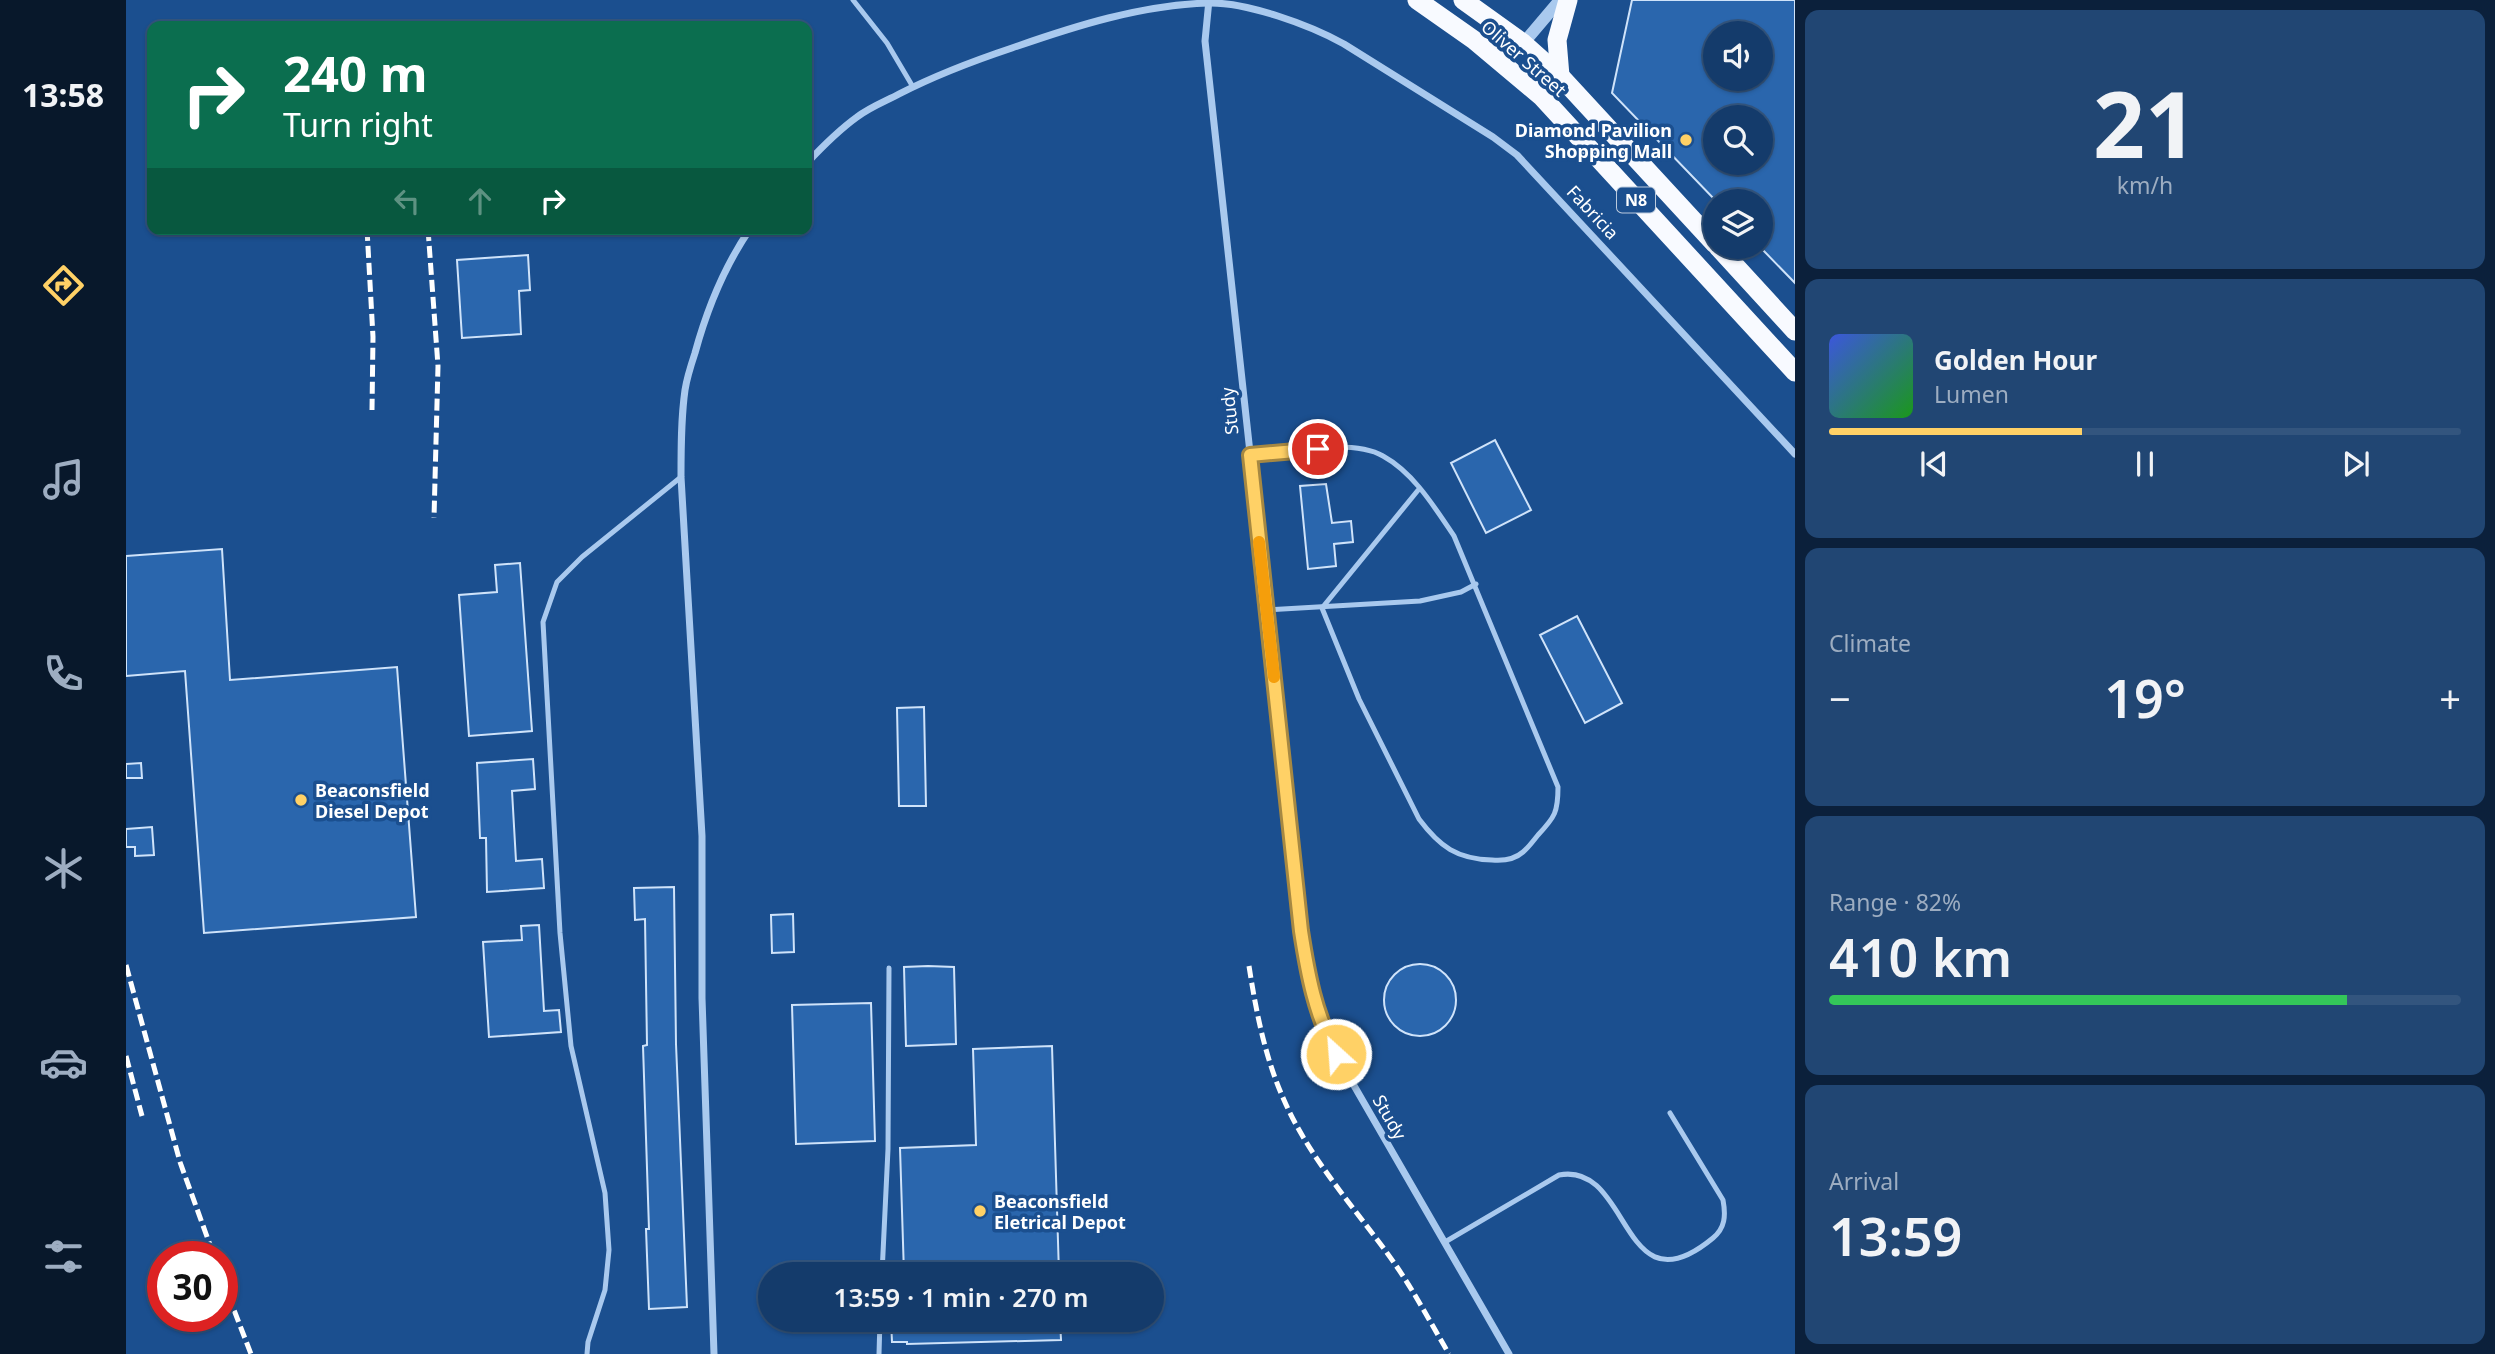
<!DOCTYPE html>
<html lang="en">
<head>
<meta charset="utf-8">
<style>
  body { margin:0; font-family:"Noto Sans",sans-serif; background:#214673; color:#f1f3f6; height:100vh; display:flex; flex-direction:column; font-size:26px; white-space:nowrap }
  * { box-sizing:border-box; margin:0 }
  p { font-size:23px; color:#9dadc1 }
  .icon { flex:none; width:38px; height:38px; fill:none; stroke:currentColor; stroke-width:2; stroke-linecap:round; stroke-linejoin:round }
  .map { position:relative; flex:1; overflow:hidden }
  .panel { display:flex; flex-direction:column; gap:10px; padding:10px; background:#0b203b; width:700px }
  .panel>* { flex:none }
  .guide { position:absolute; left:21px; top:21px; width:665px; height:214px; border-radius:14px; box-shadow:0 2px 5px #0004,0 0 0 2px #33557e; background:#0b6e4f; color:#fff; overflow:hidden }
  .tools { position:absolute; left:1577px; top:21px; display:grid; gap:14px }
  .tools a { display:grid; place-items:center; width:70px; height:70px; border-radius:50%; background:#143b6b; box-shadow:0 2px 5px #0004,0 0 0 2px #33557e; font-size:35px }
  .speed { position:absolute; left:21px; top:1241px; display:flex; gap:14px; font-size:35px; font-weight:700; text-align:center }
  .speed>* { display:grid; place-content:center; width:91px; height:91px; border-radius:50%; background:#143b6b; box-shadow:0 2px 5px #0004,0 0 0 2px #33557e; line-height:1 }
  .speed .limit { border:10px solid #d22; background:#fff; color:#111 }
  .pin { position:absolute; display:grid; place-items:center; width:60px; height:60px; color:#fff; margin:-30px; border:4px solid #fff; border-radius:50%; box-shadow:0 2px 7px #0007 }
  .me { position:absolute; width:77px; margin:-38px; rotate:334deg; stroke-linejoin:round; filter:drop-shadow(0 0 5px #0008) }
  .turn { display:flex; align-items:center; gap:24px; height:147px; padding:0 21px; font-size:32px }
  .turn .icon { width:91px; height:91px; stroke-width:2.5 }
  .turn b { display:block; font-size:49px; line-height:60px }
  .lanes { display:flex; align-items:center; height:66px; padding:0 21px; background:#0003; justify-content:center; gap:35px; direction:ltr }
  .lanes .off { opacity:.35 }
  .big { font-size:52px; font-weight:600; line-height:1.1 }
  .panel .widget { flex:1; display:flex; flex-direction:column; justify-content:center; gap:10px; min-width:0; padding:0 24px; border-radius:14px; background:#214673 }
  .panel .dial { align-items:center; gap:0 }
  .dial b { font-size:91px; line-height:1 }
  .song { display:flex; align-items:center; gap:21px }
  .cover { width:84px; height:84px; border-radius:10px; background:linear-gradient(135deg,hsl(230 70% 55%),hsl(120 70% 35%)) }
  .played { height:7px; border-radius:4px; background:linear-gradient(90deg,#ffd166 40%,#33557e 40%) }
  .keys { display:flex; justify-content:space-around; direction:ltr }
  .heat { display:flex; justify-content:space-between; align-items:center; font-size:38px; direction:ltr }
  .charge { height:10px; border-radius:5px; background:linear-gradient(90deg,#34c759 82%,#33557e 0) }
  .trip { position:absolute; left:632px; top:1262px; width:406px; height:70px; border-radius:35px; background:#143b6b; box-shadow:0 2px 5px #0004,0 0 0 2px #33557e; font-weight:600; line-height:70px; text-align:center }
  main { display:flex; flex:1; min-height:0 }
  .menu { display:flex; flex-direction:column; width:126px; justify-content:space-around; align-items:center; background:#08182b; color:#9dadc1 }
  .menu .icon { width:49px; height:49px }
  .menu .current { color:#ffd166 }
  .menu b { font-size:32px; color:#f1f3f6 }
  .map>svg:first-child { display:block }
</style>
</head>
<body>
<main>
<nav class="menu">
<b>13:58</b>
<svg class="icon current" aria-label="directions" viewBox="0 0 24 24"><path d="M12 3l9 9-9 9-9-9zM9 14v-3h6M13 9l2 2-2 2"/></svg>
<svg class="icon" aria-label="music" viewBox="0 0 24 24"><path d="M9 18V5l10-2v13"/><circle cx="6" cy="18" r="3"/><circle cx="16" cy="16" r="3"/></svg>
<svg class="icon" aria-label="phone" viewBox="0 0 24 24"><path d="M5 4h4l2 5-3 2q2 4 5 5l2-3 5 2v4C11 20 4 13 5 4z"/></svg>
<svg class="icon" aria-label="climate" viewBox="0 0 24 24"><path d="M12 3v18M4 7l16 10M4 17L20 7"/></svg>
<svg class="icon" aria-label="car" viewBox="0 0 24 24"><path d="M5 17H2v-5l4-1 3-4h7l3 4 3 1v5h-3M9 17h6M6 11h13"/><circle cx="7" cy="17" r="2"/><circle cx="17" cy="17" r="2"/></svg>
<svg class="icon" aria-label="filters" viewBox="0 0 24 24"><path d="M4 7h16M4 17h16"/><circle cx="9" cy="7" r="2"/><circle cx="15" cy="17" r="2"/></svg>
</nav>
<div class="map">
<svg width="1669" height="1354" viewBox="0 0 1669 1354">
  <rect width="100%" height="100%" fill="#1b4f8f"/>
  <g fill="#2a66ad" stroke="#cfe3fa" stroke-width="2" fill-rule="evenodd">
    <path d="M1506 0H1669V283L1634 247V201H1590L1486 93ZM1589 33H1634V79H1589ZM1589 117H1634V163H1589Z"/>
    <polygon points="402,255 404,290 393,291 395,334 336,338 331,260"/>
    <polygon points="1369,440 1405,510 1360,533 1325,463"/>
    <polygon points="1200,484 1206,523 1225,521 1227,542 1208,544 1210,566 1182,569 1174,486"/>
    <polygon points="96,549 104,680 271,667 290,917 78,933 59,671 0,676 0,556"/>
    <polygon points="394,563 406,731 343,736 333,595 371,592 369,565"/>
    <polygon points="1451,616 1496,703 1459,723 1414,635"/>
    <polygon points="798,707 800,806 773,806 771,708"/>
    <polygon points="407,759 409,789 386,791 390,861 416,859 418,888 361,892 360,838 354,838 351,763"/>
    <polygon points="15,763 16,778 0,778 0,764"/>
    <polygon points="26,827 28,855 9,856 9,847 0,847 0,829"/>
    <polygon points="548,887 550,1044 561,1307 523,1309 520,1229 523,1229 517,1046 521,1045 519,919 509,920 508,888"/>
    <polygon points="667,914 668,952 646,953 645,915"/>
    <polygon points="413,925 418,1011 433,1010 435,1032 363,1037 357,942 396,940 395,926"/>
    <circle cx="1294" cy="1000" r="36"/>
    <polygon points="802,966 828,967 830,1044 780,1046 778,967"/>
    <polygon points="745,1003 749,1141 670,1144 666,1005"/>
    <polygon points="926,1046 933,1274 778,1274 774,1148 850,1145 847,1049"/>
    <polygon points="765,1320 934,1320 935,1340 781,1344 781,1342 766,1342"/>
  </g>
  <g fill="none" stroke-linecap="round" stroke-linejoin="round">
    <g stroke="#a9c9ee" stroke-width="5">
      <polyline points="727,0 761,43 787,87"/>
      <path d="M1124 455C1159 452 1227 438 1257 456 1288 473 1309 508 1328 536L1432 787C1432 812 1429 817 1412 835 1407 841 1403 847 1397 852 1389 859 1377 861 1366 860 1331 859 1314 847 1293 819L1233 699 1196 608 1293 489"/>
      <polyline points="1141,610 1294,601 1335,592 1350,584"/>
      <path d="M1319 1242 1433 1175C1506 1161 1494 1315 1587 1238 1599 1228 1600 1216 1597 1200L1544 1113"/>
      <polyline points="756,1274 762,1149 763,968"/>
      <polyline points="461,1354 462,1342 479,1290 483,1250 479,1193 445,1046 434,933 417,622 431,582 456,557 555,477"/>
      <polyline points="753,1354 754,1320"/>
    </g>
    <g stroke="#a9c9ee" stroke-width="7">
      <polyline points="1083,0 1079,41 1181,974 1190,1011 1219,1070 1383,1354"/>
      <path d="M681 163C696 147 713 130 731 117 744 107 760 101 773 94 810 75 847 61 886 48 949 26 1015 5 1082 3 1121 2 1184 25 1218 44L1367 137 1391 155 1669 454"/>
      <path d="M588 1354 576 998V836L555 477C555 447 555 418 559 390 561 377 565 365 569 353 581 309 598 267 624 229"/>
    </g>
    <polyline stroke="#a9c9ee" stroke-width="12" points="1379,65 1434,0"/>
    <g stroke="#f8faff" stroke-width="19">
      <polyline points="1291,0 1348,40 1416,97 1669,372"/>
      <polyline points="1337,0 1397,43 1434,76 1589,244"/>
      <polyline points="1434,76 1431,40 1442,0"/>
      <polyline points="1592,247 1669,331"/>
    </g>
    <g stroke="#fff" stroke-width="5" stroke-dasharray="12 5" stroke-linecap="butt">
      <polyline points="241,229 247,337 246,410"/>
      <polyline points="302,229 312,366 308,518"/>
      <polyline points="0,965 54,1162 88,1256"/>
      <path d="M1123 966C1130 1011 1139 1058 1158 1100 1185 1162 1233 1212 1271 1267 1290 1295 1306 1325 1323 1354"/>
      <polyline points="0,1056 16,1116"/>
      <polyline points="96,1279 125,1354"/>
    </g>
  </g>
  <g fill="none" stroke-linecap="round" stroke-linejoin="round">
    <defs>
      <path id="route" d="M1192 449 1124 455 1175 931C1182 976 1189 1013 1210 1054"/>
    </defs>
    <use href="#route" stroke="#a68842" stroke-width="18"/>
    <use href="#route" stroke="#ffd166" stroke-width="12"/>
    <polyline stroke="#f59e0b" stroke-width="12" points="1133,542 1148,677"/>
  </g>
  <g fill="#ffd166" stroke="#1b4f8f" stroke-width="2.5">
    <circle cx="1560" cy="140" r="7"/>
    <circle cx="175" cy="800" r="7"/>
    <circle cx="854" cy="1211" r="7"/>
  </g>
  <g text-anchor="middle" dominant-baseline="central" stroke-width="7" stroke-linejoin="round" paint-order="stroke">
    <rect fill="#1b4f8f" stroke="#bbcadd" stroke-width="2" x="1491" y="187.5" width="38" height="25" rx="5"/>
    <g font-size="16" font-weight="bold" fill="#fff">
      <text x="1510" y="200">N8</text>
    </g>
    <g font-size="18" fill="#fff" stroke="#1b4f8f">
      <text transform="translate(1398 58) rotate(41)">Oliver Street</text>
      <text transform="translate(1467 212) rotate(47)">Fabricia</text>
      <text transform="translate(1103 411) rotate(-96)">Study</text>
      <text transform="translate(1264 1117) rotate(60)">Study</text>
    </g>
    <g font-size="18" font-weight="bold" fill="#fff" stroke="#1b4f8f" text-anchor="start">
      <text x="1546" y="130" text-anchor="end">Diamond Pavilion<tspan x="1546" dy="21">Shopping Mall</tspan></text>
      <text x="189" y="790">Beaconsfield<tspan x="189" dy="21">Diesel Depot</tspan></text>
      <text x="868" y="1201">Beaconsfield<tspan x="868" dy="21">Eletrical Depot</tspan></text>
    </g>
  </g>
</svg>
<div class="tools">
<a><svg class="icon" aria-label="sound" viewBox="0 0 24 24"><path d="M4 9h4l5-4v14l-5-4H4zM17 9q2 3 0 6"/></svg></a>
<a><svg class="icon" aria-label="search" viewBox="0 0 24 24"><circle cx="10" cy="10" r="6"/><path d="M15 15l6 6"/></svg></a>
<a><svg class="icon" aria-label="layers" viewBox="0 0 24 24"><path d="M12 4l9 5-9 5-9-5zM3 14l9 5 9-5"/></svg></a>
</div>
<div class="speed"><div class="limit">30</div></div>
<div class="pin" style="left:1192px;top:449px;background:#d93025"><svg class="icon" aria-label="arrive" viewBox="0 0 24 24"><path d="M6 21V4h12l-3 4 3 4H6"/></svg></div>
<svg class="me" style="left:1210px;top:1054px" viewBox="-20 -20 40 40"><circle r="17" fill="#ffd166" stroke="#fff" stroke-width="3"/><path d="M0-11L8 9 0 5-8 9z" fill="#fff"/></svg>
<div class="trip">13:59 · 1 min · 270 m</div>
<div class="guide">
<div class="turn"><svg class="icon" aria-label="right" viewBox="0 0 24 24"><path d="M7 20v-9h11M14 6l5 5-5 5"/></svg><div><b>240 m</b>Turn right</div></div>
<div class="lanes"><svg class="icon off" aria-label="left" viewBox="0 0 24 24"><path d="M17 20v-9H6M10 6l-5 5 5 5"/></svg><svg class="icon off" aria-label="ahead" viewBox="0 0 24 24"><path d="M12 20V5M6 11l6-6 6 6"/></svg><svg class="icon" aria-label="right" viewBox="0 0 24 24"><path d="M7 20v-9h11M14 6l5 5-5 5"/></svg></div>
</div>
</div>
<section class="panel">
<div class="widget dial"><b>21</b><p>km/h</p></div>
<div class="widget">
<div class="song"><i class="cover"></i><div><b>Golden Hour</b><p>Lumen</p></div></div>
<div class="played"></div>
<div class="keys"><svg class="icon" aria-label="previous" viewBox="0 0 24 24"><path d="M18 5L8 12l10 7zM5 5v14"/></svg><svg class="icon" aria-label="pause" viewBox="0 0 24 24"><path d="M8 5v14M16 5v14"/></svg><svg class="icon" aria-label="next" viewBox="0 0 24 24"><path d="M6 5l10 7-10 7zM19 5v14"/></svg></div>
</div>
<div class="widget"><p>Climate</p>
<div class="heat"><a>−</a><b class="big">19°</b><a>+</a></div>
</div>
<div class="widget"><p>Range · 82%</p><b class="big">410 km</b><div class="charge"></div></div>
<div class="widget"><p>Arrival</p><b class="big">13:59</b></div>
</section>
</main>
</body>
</html>
